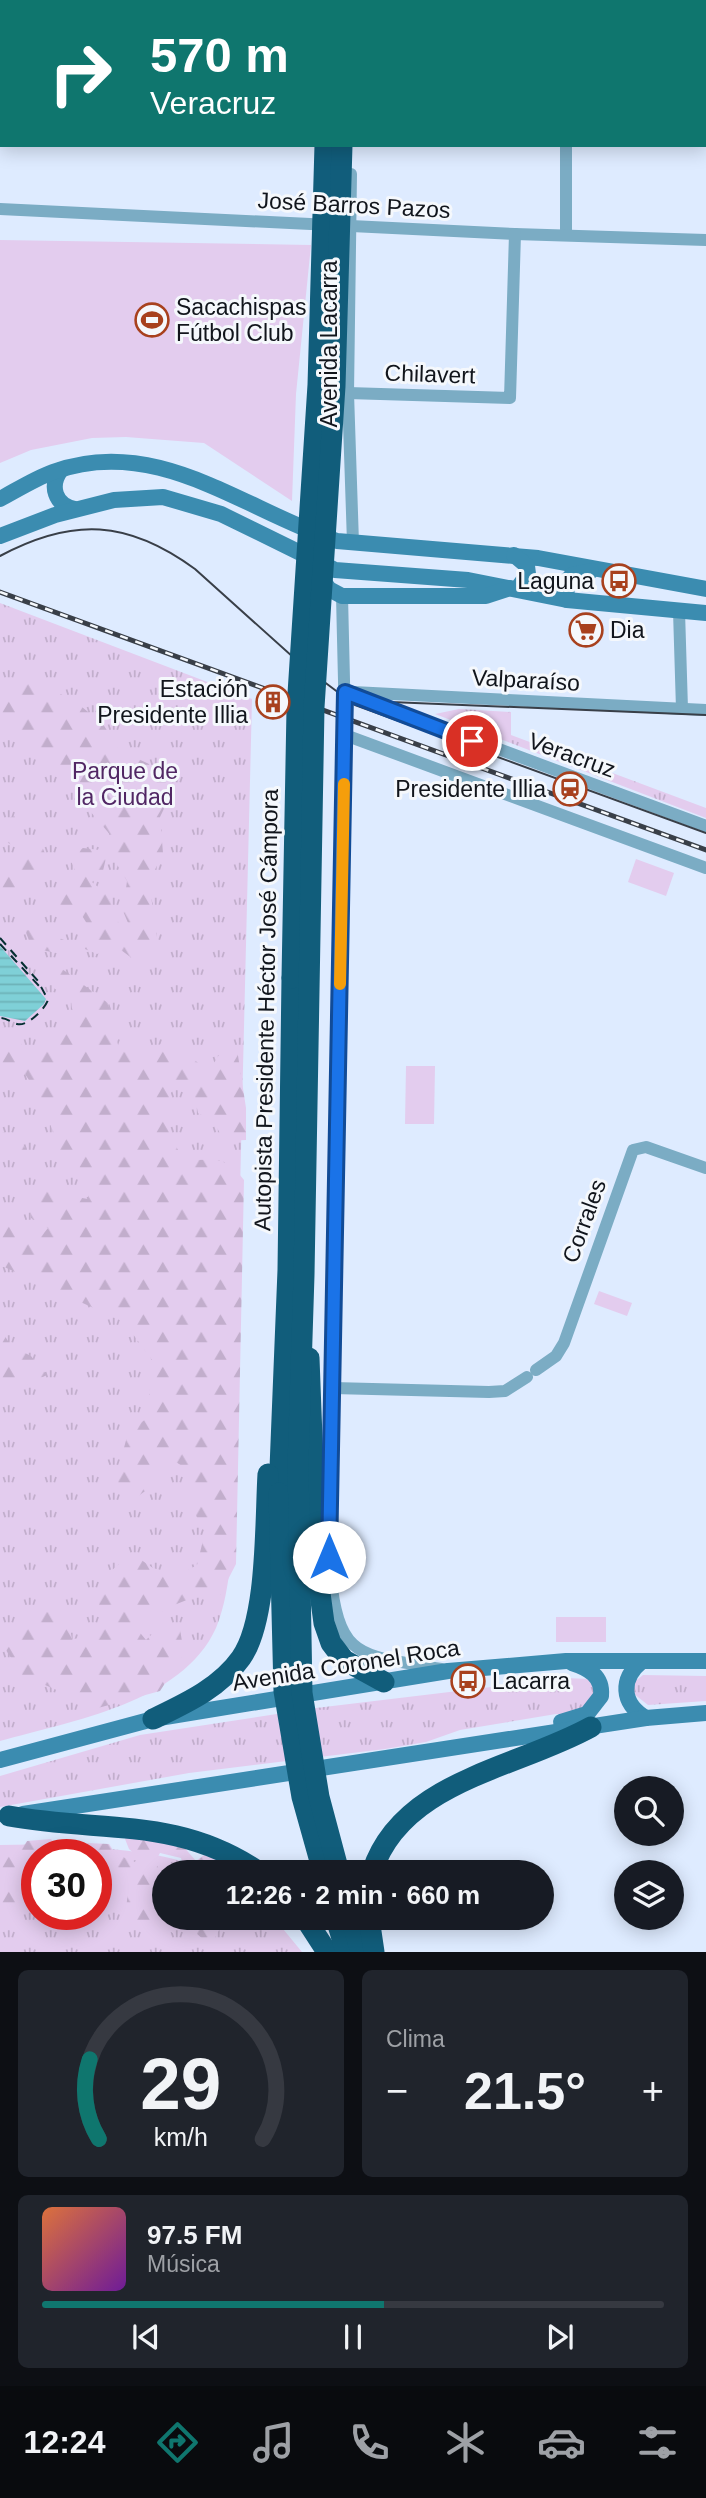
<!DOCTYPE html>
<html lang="es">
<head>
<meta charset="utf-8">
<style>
  body { margin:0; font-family:Helvetica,sans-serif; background:#20242c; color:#f1f3f6; height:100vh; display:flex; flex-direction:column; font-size:26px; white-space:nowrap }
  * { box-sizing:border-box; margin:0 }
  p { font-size:23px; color:#9ea1a6 }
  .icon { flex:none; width:38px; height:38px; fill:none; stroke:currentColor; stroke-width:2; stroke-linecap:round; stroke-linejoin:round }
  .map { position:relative; height:1952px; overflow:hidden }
  .panel { display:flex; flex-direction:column; gap:18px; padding:18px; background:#0d0f14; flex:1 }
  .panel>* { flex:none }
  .top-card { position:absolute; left:0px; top:0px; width:707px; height:147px; box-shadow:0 4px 18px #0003; background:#0f766e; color:#fff; overflow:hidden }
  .buttons { position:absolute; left:614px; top:1776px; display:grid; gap:14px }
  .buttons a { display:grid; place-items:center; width:70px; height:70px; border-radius:50%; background:#171b24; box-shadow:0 4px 18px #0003; font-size:35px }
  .speed { position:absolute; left:21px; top:1839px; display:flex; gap:14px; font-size:35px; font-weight:700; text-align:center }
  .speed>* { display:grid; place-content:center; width:91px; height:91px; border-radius:50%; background:#171b24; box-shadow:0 4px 18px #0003; line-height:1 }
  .speed .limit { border:10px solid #d22; background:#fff; color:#111 }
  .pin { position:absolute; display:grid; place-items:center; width:60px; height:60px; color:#fff; margin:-30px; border:4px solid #fff; border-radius:50%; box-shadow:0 2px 7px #0007 }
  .me { position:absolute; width:77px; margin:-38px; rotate:0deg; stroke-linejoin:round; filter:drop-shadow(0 0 5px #0008) }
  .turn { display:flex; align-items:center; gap:24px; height:147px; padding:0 35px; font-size:32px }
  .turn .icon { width:91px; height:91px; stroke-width:2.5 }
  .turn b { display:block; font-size:49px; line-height:60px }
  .big { font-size:52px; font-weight:800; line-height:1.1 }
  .panel .card { flex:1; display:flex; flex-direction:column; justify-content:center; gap:10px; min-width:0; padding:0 24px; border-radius:10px; background:#20242c }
  .panel .dial { align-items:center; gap:0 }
  .dial svg { height:182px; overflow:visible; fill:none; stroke:#363941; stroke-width:7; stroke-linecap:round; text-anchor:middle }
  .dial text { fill:#f1f3f6; stroke:none }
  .song { display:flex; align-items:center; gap:21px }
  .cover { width:84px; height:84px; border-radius:10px; background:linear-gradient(135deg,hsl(20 70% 55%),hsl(280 70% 35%)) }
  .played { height:7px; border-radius:4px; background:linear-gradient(90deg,#0f766e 55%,#363941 55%) }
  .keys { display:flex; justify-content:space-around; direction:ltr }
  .heat { display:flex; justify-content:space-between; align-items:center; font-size:38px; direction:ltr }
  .panel .tiles { flex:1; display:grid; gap:18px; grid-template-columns:1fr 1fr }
  .card:last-child { grid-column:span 2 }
  .trip { position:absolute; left:152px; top:1860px; width:402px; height:70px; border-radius:35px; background:#171b24; box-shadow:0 4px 18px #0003; font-weight:800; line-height:70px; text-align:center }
  .menu { display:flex; height:112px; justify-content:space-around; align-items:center; background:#090b0e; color:#9ea1a6 }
  .menu .icon { width:49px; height:49px }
  .menu .on { color:#0f766e }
  .menu b { font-size:32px; color:#f1f3f6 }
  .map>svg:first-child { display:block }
</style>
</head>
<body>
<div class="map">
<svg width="706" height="1952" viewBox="0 0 706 1952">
  <defs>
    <pattern id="grass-tufts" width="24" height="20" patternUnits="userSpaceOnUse" patternTransform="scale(1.75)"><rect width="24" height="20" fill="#e3ccee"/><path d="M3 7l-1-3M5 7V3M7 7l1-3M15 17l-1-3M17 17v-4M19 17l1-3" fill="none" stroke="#c2aecc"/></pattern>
    <pattern id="forest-firs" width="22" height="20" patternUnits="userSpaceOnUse" patternTransform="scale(1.75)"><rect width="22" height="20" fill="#e3ccee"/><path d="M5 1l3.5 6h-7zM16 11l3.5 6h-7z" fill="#c2aecc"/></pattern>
    <pattern id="water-rules" width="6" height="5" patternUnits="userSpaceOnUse" patternTransform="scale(1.75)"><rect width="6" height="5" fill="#7fd0d7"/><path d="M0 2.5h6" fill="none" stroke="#6db2b8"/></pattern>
  </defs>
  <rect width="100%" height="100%" fill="#deebff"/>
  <g fill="url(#grass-tufts)" fill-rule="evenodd">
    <path d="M0 603 252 699 231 1560C228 1583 225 1606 216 1628 182 1703 71 1721 0 1741Z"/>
    <polygon points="459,709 511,712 511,735 706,808 706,818 435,714"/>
    <polygon points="643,1675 706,1676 706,1701 648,1705 634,1694 633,1683"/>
    <polygon points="565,1678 590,1679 597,1685 587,1714 556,1714 460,1730 426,1742 385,1749 189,1773 0,1807 0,1776 140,1735 316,1708"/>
    <path d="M61 1844C110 1850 165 1850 210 1872H164V1918H274L302 1952H0V1845ZM37 1855H96V1914H37Z"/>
  </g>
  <g fill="url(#forest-firs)">
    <polygon points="0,680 46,686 77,703 103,724 119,750 149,764 173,790 160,817 163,853 149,882 158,944 153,961 133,959 117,947 97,954 85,949 91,930 79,911 64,910 55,897 67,888 77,874 69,857 83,848 100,850 106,858 102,875 92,882 108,895 122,932 131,930 123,911 127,881 113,858 113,838 31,742 0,726"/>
    <path d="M18 815 20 827 16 846C2 843 0 833 0 821Z"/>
    <path d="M28 837 41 844 51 868C39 891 25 897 0 893V853L22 863 26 856 19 845Z"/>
    <polygon points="25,930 43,931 71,943 61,954 32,948"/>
    <path d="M50 960 108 1003 119 1049 139 1055 161 1044 185 1053 209 1071 222 1050 237 1049 246 1108V1140L224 1141 214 1122 198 1113 193 1089 173 1088C160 1119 167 1136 186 1161 214 1159 225 1155 244 1180L236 1564 220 1595C187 1594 162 1610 137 1629L146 1640 162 1624 180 1629 184 1654 160 1691 98 1708 22 1675 4 1647 9 1630 55 1608 68 1618 72 1639 92 1637 103 1623 97 1596 110 1572 131 1553 153 1568 179 1575 197 1565 205 1532 193 1510 182 1466 167 1456 152 1486 137 1497 118 1485 119 1466 128 1433 147 1418 152 1360 124 1322 0 1265V1225C14 1221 30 1228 40 1238L48 1228 31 1218 29 1203 44 1188 62 1186 76 1197 88 1199C90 1174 82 1166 60 1155L43 1101 25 1074 6 1087 0 1095V1026L20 1036 23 1050 39 1051C64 1034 77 1028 70 996L55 989 34 962Z"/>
    <polygon points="0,1132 18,1135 26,1150 17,1159 6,1147 0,1147"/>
    <polygon points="0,1328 11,1346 31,1356 47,1375 26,1385 0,1390"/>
    <polygon points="130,1832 183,1846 196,1861 204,1855 248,1872 185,1872 181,1858 160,1853 155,1862 159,1869 158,1910 164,1914 164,1918 175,1918 178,1925 174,1934 160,1924 153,1933 133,1923 126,1910 128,1891 120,1887 110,1897 96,1904 96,1855 37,1855 37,1902 0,1910 0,1851 16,1858 27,1841 51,1839 57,1846 65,1848 73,1842 80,1843 76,1848 80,1853 86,1850 87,1843 109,1844 115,1853 134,1862 140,1859 129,1849 125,1839"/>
    <polygon points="198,1918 219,1918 221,1926 214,1940 206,1942 195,1932"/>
  </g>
  <g fill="#e3ccee">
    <polygon points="0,240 311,245 296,394 292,501 204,443 126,437 92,438 31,450 0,463"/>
    <polygon points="636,859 674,873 666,896 628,882"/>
    <polygon points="406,1066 435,1066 434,1124 405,1124"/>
    <polygon points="599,1291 632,1303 627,1316 594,1304"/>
    <rect x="556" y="1617" width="50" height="25"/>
  </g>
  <polygon fill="url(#water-rules)" points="0,946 46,999 44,1004 25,1021 0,1016"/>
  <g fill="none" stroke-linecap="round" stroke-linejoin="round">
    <g stroke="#052f32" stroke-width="2" stroke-dasharray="9 7" stroke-linecap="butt">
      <path d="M0 938 38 981 48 1000C45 1009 27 1027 17 1024 10 1022 7 1018 0 1018"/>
      <polyline points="0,944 40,987"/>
    </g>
    <g stroke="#7bacc4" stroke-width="12">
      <polyline points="174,0 175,2"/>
      <polyline points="571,2 571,0"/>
      <polyline points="0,37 2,37"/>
      <polyline points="705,91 706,91"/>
      <polyline points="566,145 566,234"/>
      <polyline points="351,174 348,393 353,543"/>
      <polyline points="0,209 515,234 706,240"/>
      <polyline points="348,393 510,398 515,234"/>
      <path d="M342 596 345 723 330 1572C339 1663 361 1654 441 1669"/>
      <polyline points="679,611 682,709"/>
      <polyline points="345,692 706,826"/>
      <polyline points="353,692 706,710"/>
      <polyline points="345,735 706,868"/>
      <polyline points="536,1370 556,1356 564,1343 633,1150 646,1147 706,1168"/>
      <polyline points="333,1388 489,1392 505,1391 527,1377"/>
    </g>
    <g stroke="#3b8cb0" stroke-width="16">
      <path d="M61 470C49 486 55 505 75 509"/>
      <path d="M0 499C17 490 34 479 53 472 156 434 244 510 337 541L538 558 706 589"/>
      <polyline points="0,536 55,515 114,500 163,497 221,514 335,570 468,580 567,600 706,613"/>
      <polyline points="514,555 527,566 528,574 517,589"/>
      <polyline points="319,576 329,589 342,596 486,596 510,588"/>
      <polyline points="567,600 566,582 572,575 591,571"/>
      <path d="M642 1661C620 1679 621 1703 646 1718"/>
      <path d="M561 1722 587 1714 601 1696C603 1676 588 1668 572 1663"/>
      <polyline points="0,1760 153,1719 448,1671 566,1661 706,1661"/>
      <polyline points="23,1814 646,1718 706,1713"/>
    </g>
    <g stroke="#115d7b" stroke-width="21">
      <polyline points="326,2 326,0"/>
      <polyline points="344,2 344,0"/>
      <polyline points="309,1358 317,1571 324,1623 331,1643 344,1660 384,1682"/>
      <polyline points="279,1493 288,1270 292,978"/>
      <path d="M153 1719C184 1704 220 1688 241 1658 268 1620 265 1522 268 1474"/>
      <path d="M9 1816C101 1833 177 1816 259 1872"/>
      <path d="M372 1872C401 1781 515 1769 591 1727"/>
      <polyline points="305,1918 327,1952"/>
      <polyline points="336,1918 346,1952"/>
      <polyline points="351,1918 361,1952"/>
      <polyline points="369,1918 374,1952"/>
    </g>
    <g stroke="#393f48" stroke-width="2">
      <path d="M0 556C73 517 128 520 195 569L303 666 355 705 706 833"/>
      <polyline points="349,693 391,702 706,715"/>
    </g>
    <defs>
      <polyline id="rail" points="0,592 706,850"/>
    </defs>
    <use href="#rail" stroke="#393f48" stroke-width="5"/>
    <use href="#rail" stroke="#f5f8fc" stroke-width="2.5" stroke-dasharray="8" stroke-linecap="butt"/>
    <g stroke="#115d7b" stroke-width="21">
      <polyline points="292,978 297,709 318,385 325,145"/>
      <polyline points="279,1493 284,1691 302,1797 323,1872"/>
      <polyline points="339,1872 319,1797 302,1693 298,1464 304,1275 314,707 335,386 342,145"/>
    </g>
  </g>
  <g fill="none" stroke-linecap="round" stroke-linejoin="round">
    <defs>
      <polyline id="route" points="329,1557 345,692 472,741"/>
    </defs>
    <use href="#route" stroke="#114b97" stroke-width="18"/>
    <use href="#route" stroke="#1a73e8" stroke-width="12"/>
    <polyline stroke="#f59e0b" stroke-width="12" points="340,984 344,784"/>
  </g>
  <defs>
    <symbol id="stadium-ring" viewBox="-11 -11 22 22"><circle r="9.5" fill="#f5f8fc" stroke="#a8411e" stroke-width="1.5"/><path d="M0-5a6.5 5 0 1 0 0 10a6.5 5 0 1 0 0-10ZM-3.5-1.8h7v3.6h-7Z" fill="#a8411e"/></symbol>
    <symbol id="bus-ring" viewBox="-11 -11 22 22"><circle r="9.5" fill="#f5f8fc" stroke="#a8411e" stroke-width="1.5"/><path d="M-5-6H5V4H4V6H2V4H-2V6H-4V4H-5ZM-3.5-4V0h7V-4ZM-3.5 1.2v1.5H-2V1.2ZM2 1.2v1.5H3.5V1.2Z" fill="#a8411e"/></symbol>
    <symbol id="supermarket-ring" viewBox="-11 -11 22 22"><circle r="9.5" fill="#f5f8fc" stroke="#a8411e" stroke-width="1.5"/><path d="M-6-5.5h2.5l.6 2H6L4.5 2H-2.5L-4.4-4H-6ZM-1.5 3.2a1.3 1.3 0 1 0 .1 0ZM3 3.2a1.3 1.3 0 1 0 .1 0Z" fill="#a8411e"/></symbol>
    <symbol id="building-ring" viewBox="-11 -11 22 22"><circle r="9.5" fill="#f5f8fc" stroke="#a8411e" stroke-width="1.5"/><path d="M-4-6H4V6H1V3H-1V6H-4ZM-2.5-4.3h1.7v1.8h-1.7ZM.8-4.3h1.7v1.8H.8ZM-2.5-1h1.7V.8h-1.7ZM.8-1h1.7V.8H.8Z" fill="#a8411e"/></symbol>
    <symbol id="station-ring" viewBox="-11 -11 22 22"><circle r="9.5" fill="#f5f8fc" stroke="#a8411e" stroke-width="1.5"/><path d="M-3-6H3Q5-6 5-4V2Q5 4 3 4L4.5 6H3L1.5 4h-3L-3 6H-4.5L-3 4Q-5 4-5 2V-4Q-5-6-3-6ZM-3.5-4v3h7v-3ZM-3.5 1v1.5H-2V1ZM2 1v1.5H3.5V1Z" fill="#a8411e"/></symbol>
  </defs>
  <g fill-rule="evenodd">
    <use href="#stadium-ring" x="133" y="301" width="38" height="38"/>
    <use href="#bus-ring" x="600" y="562" width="38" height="38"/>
    <use href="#supermarket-ring" x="567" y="611" width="38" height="38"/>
    <use href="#building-ring" x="254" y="683" width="38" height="38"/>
    <use href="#station-ring" x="551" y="770" width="38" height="38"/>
    <use href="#bus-ring" x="449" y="1662" width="38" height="38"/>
  </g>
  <g text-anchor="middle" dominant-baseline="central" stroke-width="6" stroke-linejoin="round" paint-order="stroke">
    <g font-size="23" fill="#11151c" stroke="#f5f8fc">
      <text transform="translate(354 205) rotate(3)">José Barros Pazos</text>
      <text transform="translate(329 344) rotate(-90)">Avenida Lacarra</text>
      <text transform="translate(430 374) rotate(2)">Chilavert</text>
      <text transform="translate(526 680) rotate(3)">Valparaíso</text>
      <text transform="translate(572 755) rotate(20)">Veracruz</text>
      <text transform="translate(266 1010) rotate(-89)">Autopista Presidente Héctor José Cámpora</text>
      <text transform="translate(584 1221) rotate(-70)">Corrales</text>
      <text transform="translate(346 1665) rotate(-9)">Avenida Coronel Roca</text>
    </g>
    <g font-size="23" fill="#11151c" stroke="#f5f8fc" text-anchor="start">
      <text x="176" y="307">Sacachispas<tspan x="176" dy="26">Fútbol Club</tspan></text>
      <text x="594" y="581" text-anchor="end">Laguna</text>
      <text x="610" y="630">Dia</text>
      <text x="248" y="689" text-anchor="end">Estación<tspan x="248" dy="26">Presidente Illia</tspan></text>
      <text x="546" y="789" text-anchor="end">Presidente Illia</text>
      <text x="492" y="1681">Lacarra</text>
    </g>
    <g font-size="23" fill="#512764" stroke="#f5f8fc">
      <text x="125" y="771">Parque de<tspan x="125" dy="26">la Ciudad</tspan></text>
    </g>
  </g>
</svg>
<div class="buttons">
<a><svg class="icon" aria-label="search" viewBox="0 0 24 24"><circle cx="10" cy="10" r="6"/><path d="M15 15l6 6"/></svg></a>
<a><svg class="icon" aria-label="layers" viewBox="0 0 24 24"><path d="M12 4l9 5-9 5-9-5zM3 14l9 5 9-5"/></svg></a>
</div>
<div class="speed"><div class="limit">30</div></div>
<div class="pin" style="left:472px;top:741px;background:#d93025"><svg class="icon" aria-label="arrive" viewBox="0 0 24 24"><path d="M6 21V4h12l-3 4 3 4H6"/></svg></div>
<svg class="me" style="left:329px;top:1557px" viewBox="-20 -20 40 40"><circle r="19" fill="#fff"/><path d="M0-13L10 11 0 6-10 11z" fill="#1a73e8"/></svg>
<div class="trip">12:26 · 2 min · 660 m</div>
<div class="top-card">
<div class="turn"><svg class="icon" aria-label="right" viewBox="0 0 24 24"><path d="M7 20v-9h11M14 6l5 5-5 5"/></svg><div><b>570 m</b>Veracruz</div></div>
</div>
</div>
<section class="panel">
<div class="tiles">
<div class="card dial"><svg viewBox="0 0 100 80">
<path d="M14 69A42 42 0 1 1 86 69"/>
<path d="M14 69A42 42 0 0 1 10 34" stroke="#0f766e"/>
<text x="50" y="56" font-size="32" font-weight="700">29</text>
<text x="50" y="72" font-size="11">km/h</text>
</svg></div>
<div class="card"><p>Clima</p>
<div class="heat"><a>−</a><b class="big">21.5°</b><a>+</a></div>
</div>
<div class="card">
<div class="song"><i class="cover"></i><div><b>97.5 FM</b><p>Música</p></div></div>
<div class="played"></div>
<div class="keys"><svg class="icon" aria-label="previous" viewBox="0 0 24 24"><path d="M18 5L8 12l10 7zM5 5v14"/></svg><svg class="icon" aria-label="pause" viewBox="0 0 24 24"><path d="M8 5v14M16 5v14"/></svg><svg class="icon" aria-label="next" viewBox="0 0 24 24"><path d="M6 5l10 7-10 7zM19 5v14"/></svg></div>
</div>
</div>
</section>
<nav class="menu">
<b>12:24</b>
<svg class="icon on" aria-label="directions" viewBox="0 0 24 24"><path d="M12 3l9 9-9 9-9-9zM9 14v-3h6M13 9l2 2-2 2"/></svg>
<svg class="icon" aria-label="music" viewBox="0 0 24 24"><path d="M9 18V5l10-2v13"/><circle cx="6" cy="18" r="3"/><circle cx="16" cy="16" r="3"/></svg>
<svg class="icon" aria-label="phone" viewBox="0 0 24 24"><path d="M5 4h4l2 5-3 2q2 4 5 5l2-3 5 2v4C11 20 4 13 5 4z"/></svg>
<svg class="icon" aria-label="climate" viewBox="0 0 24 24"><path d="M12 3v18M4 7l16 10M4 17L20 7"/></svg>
<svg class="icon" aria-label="car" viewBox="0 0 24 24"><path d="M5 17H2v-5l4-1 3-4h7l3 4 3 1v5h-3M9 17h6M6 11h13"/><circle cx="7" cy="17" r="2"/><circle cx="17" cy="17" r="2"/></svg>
<svg class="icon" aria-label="filters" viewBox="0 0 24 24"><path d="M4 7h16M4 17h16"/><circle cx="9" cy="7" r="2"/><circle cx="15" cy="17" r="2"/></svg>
</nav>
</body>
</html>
